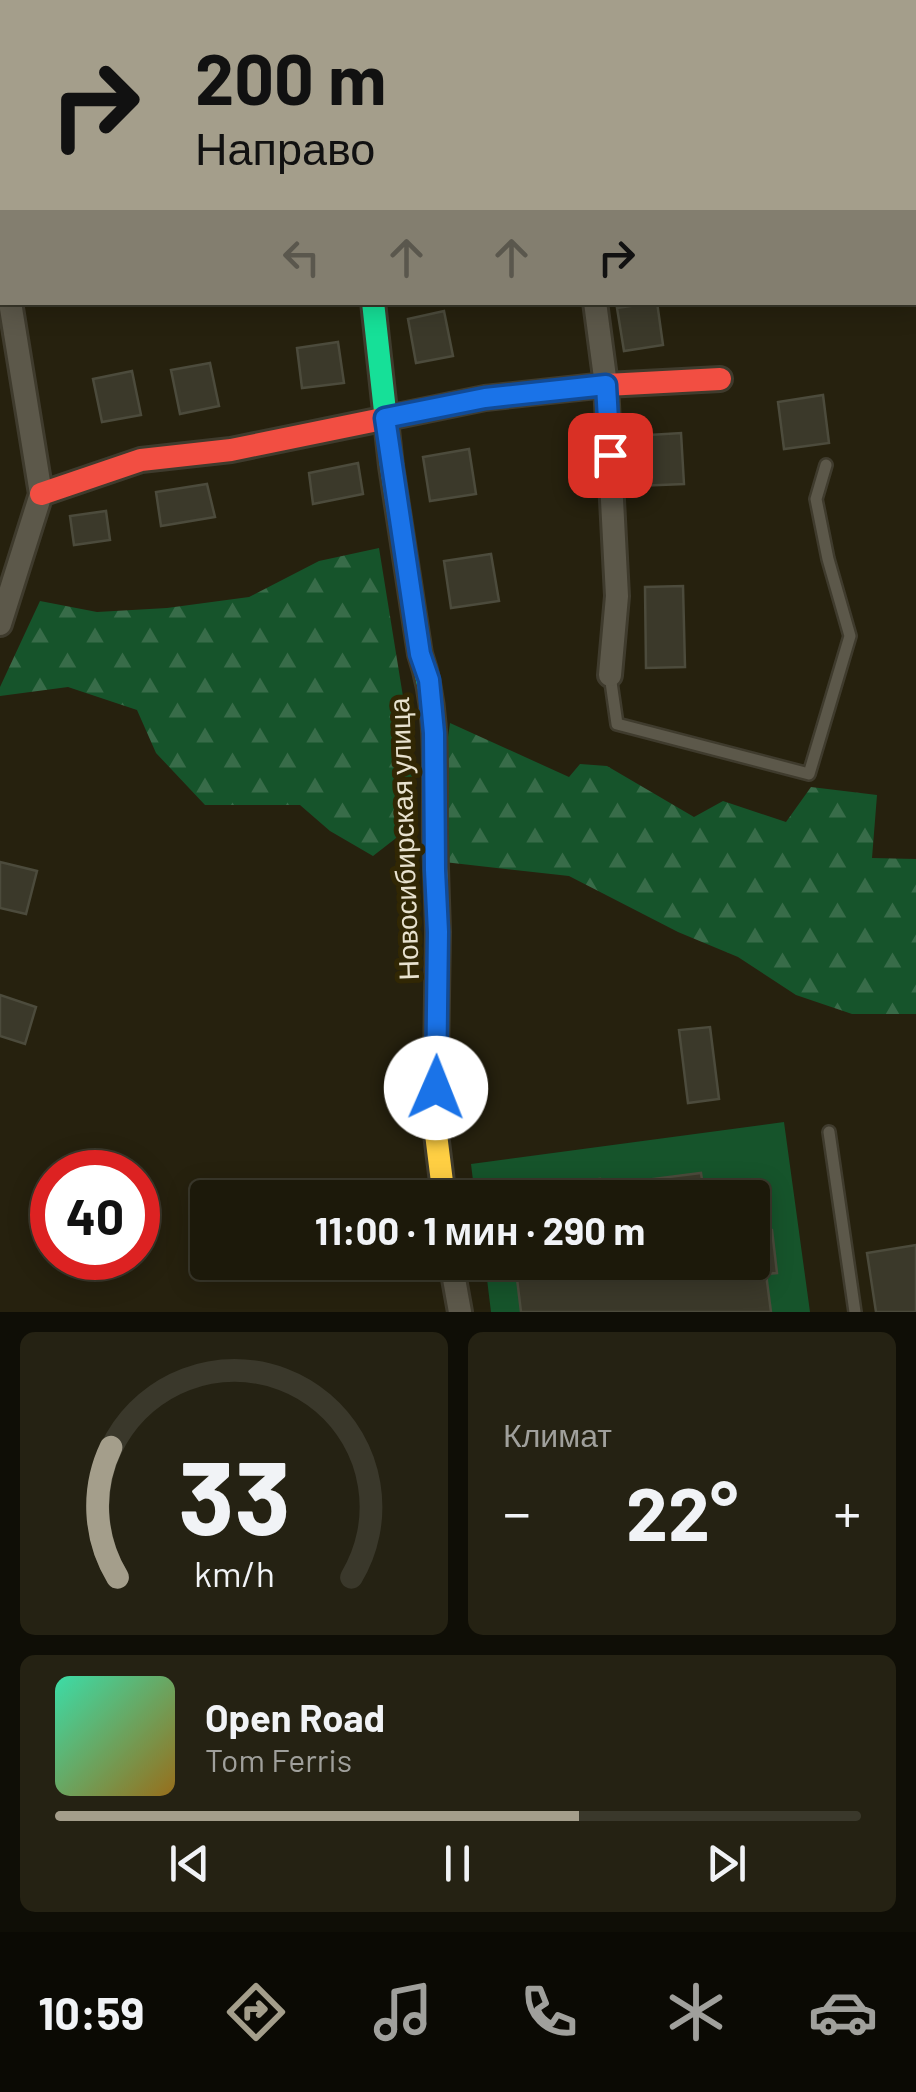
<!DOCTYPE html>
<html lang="ru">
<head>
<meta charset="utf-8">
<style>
  body { margin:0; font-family:Barlow,sans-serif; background:#252213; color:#f1f3f6; height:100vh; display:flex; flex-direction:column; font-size:38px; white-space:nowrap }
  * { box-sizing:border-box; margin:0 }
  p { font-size:32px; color:#a0a09c }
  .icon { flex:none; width:55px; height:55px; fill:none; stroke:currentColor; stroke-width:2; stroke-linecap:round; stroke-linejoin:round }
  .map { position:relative; height:1312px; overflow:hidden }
  .drawer { display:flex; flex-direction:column; gap:20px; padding:20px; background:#0f0e06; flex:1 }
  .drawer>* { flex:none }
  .hud { position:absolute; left:0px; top:0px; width:918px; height:305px; box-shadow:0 5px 25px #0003,0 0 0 2px #3a382b; background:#a49e8b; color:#111; overflow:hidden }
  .speed { position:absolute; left:30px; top:1150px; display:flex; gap:20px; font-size:50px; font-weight:700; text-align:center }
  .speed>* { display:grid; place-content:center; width:130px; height:130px; border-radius:50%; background:#1c190a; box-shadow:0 5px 25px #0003,0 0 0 2px #3a382b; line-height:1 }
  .speed .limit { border:15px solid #d22; background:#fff; color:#111 }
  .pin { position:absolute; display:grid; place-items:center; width:85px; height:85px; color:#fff; margin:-42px; border-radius:20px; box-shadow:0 5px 15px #0006 }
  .me { position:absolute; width:110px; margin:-55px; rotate:1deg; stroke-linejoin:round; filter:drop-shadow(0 0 8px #0008) }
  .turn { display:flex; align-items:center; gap:35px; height:210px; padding:0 30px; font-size:45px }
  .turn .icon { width:130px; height:130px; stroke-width:2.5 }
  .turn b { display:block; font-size:70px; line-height:85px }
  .lanes { display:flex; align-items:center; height:95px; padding:0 30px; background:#0003; justify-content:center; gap:50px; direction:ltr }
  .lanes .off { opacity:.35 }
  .big { font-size:75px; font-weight:700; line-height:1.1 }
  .drawer .tile { flex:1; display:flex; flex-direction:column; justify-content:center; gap:15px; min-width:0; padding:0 35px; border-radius:15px; background:#252213 }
  .drawer .dial { align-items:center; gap:0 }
  .dial svg { height:260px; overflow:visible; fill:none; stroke:#3a382b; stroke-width:7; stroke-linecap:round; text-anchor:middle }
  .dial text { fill:#f1f3f6; stroke:none }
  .song { display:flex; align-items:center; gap:30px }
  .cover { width:120px; height:120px; border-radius:15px; background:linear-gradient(135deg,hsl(160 70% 55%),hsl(40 70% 35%)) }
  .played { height:10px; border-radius:5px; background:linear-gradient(90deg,#a49e8b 65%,#3a382b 65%) }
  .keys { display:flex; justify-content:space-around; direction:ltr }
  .heat { display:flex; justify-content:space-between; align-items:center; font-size:55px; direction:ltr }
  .drawer .tiles { flex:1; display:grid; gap:20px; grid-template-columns:1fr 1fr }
  .tile:last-child { grid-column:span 2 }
  .trip { position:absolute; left:190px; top:1180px; width:580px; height:100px; border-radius:10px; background:#1c190a; box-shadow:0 5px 25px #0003,0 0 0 2px #3a382b; font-weight:700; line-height:100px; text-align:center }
  .tab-bar { display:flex; height:160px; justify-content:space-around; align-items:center; background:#0b0a04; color:#a0a09c }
  .tab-bar .icon { width:70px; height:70px }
  .tab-bar .on { color:#a49e8b }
  .tab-bar b { font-size:45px; color:#f1f3f6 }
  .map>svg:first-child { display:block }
</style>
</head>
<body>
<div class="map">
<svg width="916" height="1312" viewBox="0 0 916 1312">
  <defs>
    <pattern id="forest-firs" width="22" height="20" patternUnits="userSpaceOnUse" patternTransform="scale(2.5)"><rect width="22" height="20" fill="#16542b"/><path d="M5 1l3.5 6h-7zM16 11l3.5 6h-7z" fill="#386c49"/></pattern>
  </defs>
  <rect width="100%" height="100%" fill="#26210e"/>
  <polygon fill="#16542b" points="784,1122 810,1312 491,1312 485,1263 752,1262 752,1198 475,1197 471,1164"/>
  <g fill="url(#forest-firs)">
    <polygon points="379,548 405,709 418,821 373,856 330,831 300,805 205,805 156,753 137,710 68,687 0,696 0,687 40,601 97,612 167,608 249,597 319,561"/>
    <polygon points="450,723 569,777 580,764 607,766 694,817 723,801 786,822 811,787 877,795 872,858 916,859 916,1014 852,1014 796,995 738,957 678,932 569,876 444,862 447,744"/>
  </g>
  <g fill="#3b392a" stroke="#4c4b3c" stroke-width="2.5">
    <polygon points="657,302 663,345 624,351 617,308"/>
    <polygon points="444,311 453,356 416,363 408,319"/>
    <polygon points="338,342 344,383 302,388 297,348"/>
    <polygon points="210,363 219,406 180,414 171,370"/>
    <polygon points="132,371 141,415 102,422 93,379"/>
    <polygon points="823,395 829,443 784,449 778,402"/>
    <polygon points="681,433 684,484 636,486 633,436"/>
    <polygon points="469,449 476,494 430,501 423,457"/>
    <polygon points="358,463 363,494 313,504 309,473"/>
    <polygon points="207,484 215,517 161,526 156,492"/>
    <polygon points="106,511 110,540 74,545 70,516"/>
    <polygon points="491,554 499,601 451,608 444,561"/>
    <polygon points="683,586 685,667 646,668 645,587"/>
    <polygon points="0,862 37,871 26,914 0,908"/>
    <polygon points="0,995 36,1007 25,1044 0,1036"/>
    <polygon points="710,1027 719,1099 688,1103 679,1030"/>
    <polygon points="701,1173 704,1194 755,1188 760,1231 772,1230 777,1273 766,1274 771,1312 521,1312 515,1262 752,1262 752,1198 656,1198 653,1179"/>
    <polygon points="600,1179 603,1198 536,1198 560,1195 558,1184"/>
    <polygon points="916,1245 916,1312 876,1312 867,1253"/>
  </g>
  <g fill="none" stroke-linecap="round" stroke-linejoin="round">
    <defs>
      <g id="lane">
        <polyline points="610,675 617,724 809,774 850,636 828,559 816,499 826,465"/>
        <polyline points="829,1132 855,1312"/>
      </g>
      <g id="street">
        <polyline points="505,2 516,2"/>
        <polyline points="0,74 2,74"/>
        <polyline points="0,247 2,261"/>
        <polyline points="595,302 606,385 617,596 610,675"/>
        <polyline points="0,624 41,494 10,302"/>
        <polyline points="451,1262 460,1312"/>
      </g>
      <path id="fast" d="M373 302 391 466 420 654C440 711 434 775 435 836"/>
      <polyline id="slow" points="435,836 438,932 435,1126 444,1198"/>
      <polyline id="jam" points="41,494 141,460 231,450 485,398 606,385 720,379"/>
    </defs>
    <use href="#lane" stroke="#3f3b2d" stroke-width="16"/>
    <use href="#street" stroke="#3f3b2d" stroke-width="28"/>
    <use href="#fast" stroke="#3f3b2d" stroke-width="28"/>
    <use href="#slow" stroke="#3f3b2d" stroke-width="28"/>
    <use href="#jam" stroke="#3f3b2d" stroke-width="28"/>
    <use href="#lane" stroke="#5c584a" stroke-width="11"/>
    <use href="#street" stroke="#5c584a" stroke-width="22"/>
    <use href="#fast" stroke="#16e098" stroke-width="22"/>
    <use href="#slow" stroke="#ffcf43" stroke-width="22"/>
    <use href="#jam" stroke="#f24e42" stroke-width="22"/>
  </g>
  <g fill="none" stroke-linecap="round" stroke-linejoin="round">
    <defs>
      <polyline id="route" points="436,1088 438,932 435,870 434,733 429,680 420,654 385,418 485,398 606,385 610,455"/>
    </defs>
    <use href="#route" stroke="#114b97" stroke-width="25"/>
    <use href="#route" stroke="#1a73e8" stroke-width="18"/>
  </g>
  <g text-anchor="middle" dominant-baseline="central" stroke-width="10" stroke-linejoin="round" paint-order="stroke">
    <g font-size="28" fill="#e8e2cf" stroke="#312704">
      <text transform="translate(403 839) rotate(-92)">Новосибирская улица</text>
    </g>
  </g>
</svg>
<div class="speed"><div class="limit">40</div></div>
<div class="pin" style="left:610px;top:455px;background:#d93025"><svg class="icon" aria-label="arrive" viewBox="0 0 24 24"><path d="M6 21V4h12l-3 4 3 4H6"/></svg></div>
<svg class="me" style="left:436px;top:1088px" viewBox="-20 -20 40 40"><circle r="19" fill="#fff"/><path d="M0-13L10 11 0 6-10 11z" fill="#1a73e8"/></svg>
<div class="trip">11:00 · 1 мин · 290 m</div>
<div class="hud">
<div class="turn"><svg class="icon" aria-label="right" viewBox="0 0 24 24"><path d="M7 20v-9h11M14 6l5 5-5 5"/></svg><div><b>200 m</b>Направо</div></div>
<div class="lanes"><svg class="icon off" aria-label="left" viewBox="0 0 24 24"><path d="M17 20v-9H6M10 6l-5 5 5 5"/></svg><svg class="icon off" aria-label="ahead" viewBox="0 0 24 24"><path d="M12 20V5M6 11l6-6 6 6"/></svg><svg class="icon off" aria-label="ahead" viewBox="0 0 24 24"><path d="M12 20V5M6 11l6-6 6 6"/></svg><svg class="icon" aria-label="right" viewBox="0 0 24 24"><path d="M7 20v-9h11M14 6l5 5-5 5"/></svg></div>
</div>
</div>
<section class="drawer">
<div class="tiles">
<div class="tile dial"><svg viewBox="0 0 100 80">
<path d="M14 69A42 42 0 1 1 86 69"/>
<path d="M14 69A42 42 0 0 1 12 29" stroke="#a49e8b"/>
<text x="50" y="56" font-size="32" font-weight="700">33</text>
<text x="50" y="72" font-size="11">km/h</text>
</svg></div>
<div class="tile"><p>Климат</p>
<div class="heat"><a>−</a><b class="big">22°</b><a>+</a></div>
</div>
<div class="tile">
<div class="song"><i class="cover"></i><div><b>Open Road</b><p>Tom Ferris</p></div></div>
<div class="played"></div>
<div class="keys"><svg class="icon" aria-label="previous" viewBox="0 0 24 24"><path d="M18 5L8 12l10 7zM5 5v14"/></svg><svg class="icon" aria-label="pause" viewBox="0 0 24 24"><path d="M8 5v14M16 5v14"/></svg><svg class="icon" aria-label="next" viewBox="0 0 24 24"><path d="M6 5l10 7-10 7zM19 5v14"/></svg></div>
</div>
</div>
</section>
<nav class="tab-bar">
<b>10:59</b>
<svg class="icon on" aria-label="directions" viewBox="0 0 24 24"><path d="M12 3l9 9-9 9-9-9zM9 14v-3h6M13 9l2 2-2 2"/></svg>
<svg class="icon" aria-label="music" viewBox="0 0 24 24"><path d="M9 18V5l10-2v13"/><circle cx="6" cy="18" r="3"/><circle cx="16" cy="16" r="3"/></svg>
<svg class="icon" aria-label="phone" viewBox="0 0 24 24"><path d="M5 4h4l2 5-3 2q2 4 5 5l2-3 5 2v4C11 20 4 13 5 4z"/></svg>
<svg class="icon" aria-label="climate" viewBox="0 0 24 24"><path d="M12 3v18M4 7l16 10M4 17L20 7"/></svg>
<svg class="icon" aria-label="car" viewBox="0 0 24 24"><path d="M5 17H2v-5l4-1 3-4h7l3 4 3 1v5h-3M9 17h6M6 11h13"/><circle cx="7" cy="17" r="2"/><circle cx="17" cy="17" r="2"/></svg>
</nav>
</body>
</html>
